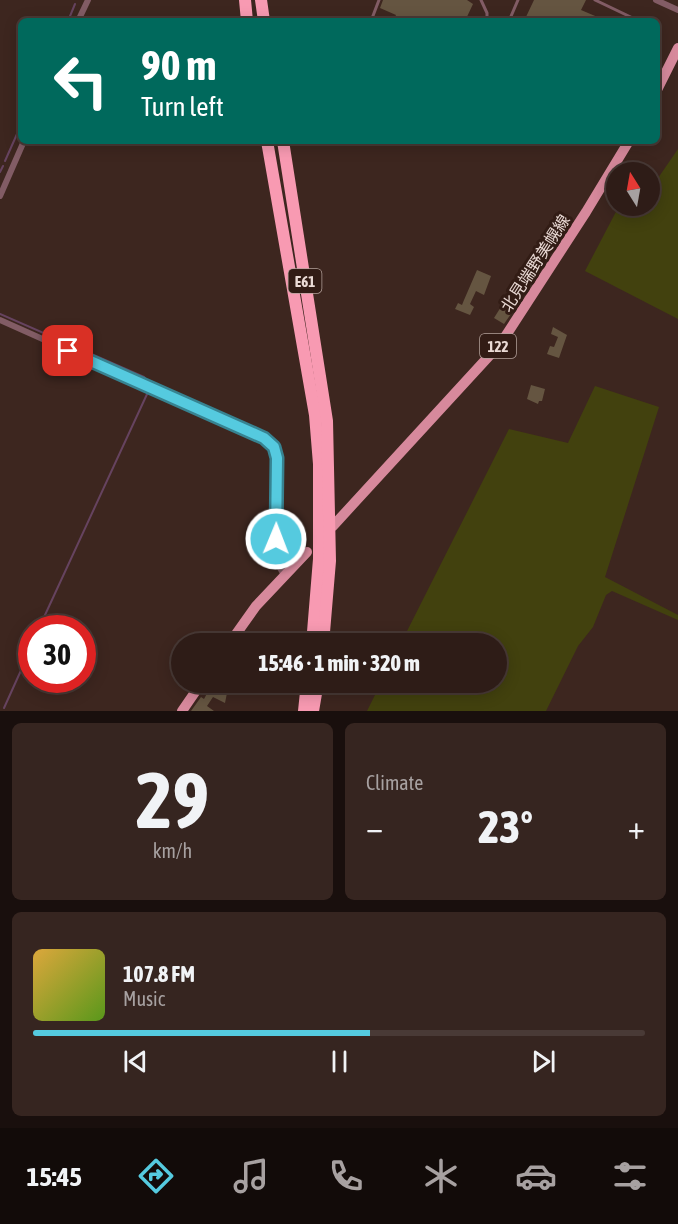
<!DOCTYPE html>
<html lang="en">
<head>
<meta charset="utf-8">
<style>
  body { margin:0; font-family:"Asap Condensed","Noto Sans JP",sans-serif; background:#362520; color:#f1f3f6; height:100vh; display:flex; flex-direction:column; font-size:22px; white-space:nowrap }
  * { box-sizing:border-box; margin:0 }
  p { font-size:20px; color:#a7a1a1 }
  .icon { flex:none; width:33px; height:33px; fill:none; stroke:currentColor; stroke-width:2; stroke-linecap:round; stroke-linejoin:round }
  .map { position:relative; height:711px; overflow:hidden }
  .drawer { display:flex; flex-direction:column; gap:12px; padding:12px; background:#190f0d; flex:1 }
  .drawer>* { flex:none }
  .hud { position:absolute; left:18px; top:18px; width:642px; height:126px; border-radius:9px; box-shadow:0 3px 15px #0003,0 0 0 2px #493a36; background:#00695c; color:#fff; overflow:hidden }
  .needle { width:39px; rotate:349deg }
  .buttons { position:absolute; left:606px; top:162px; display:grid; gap:12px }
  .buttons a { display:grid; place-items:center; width:54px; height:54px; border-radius:50%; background:#2e1c17; box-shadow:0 3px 15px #0003,0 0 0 2px #493a36; font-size:30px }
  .speed { position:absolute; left:18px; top:615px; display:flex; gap:12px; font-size:30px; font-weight:700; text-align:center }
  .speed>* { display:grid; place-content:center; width:78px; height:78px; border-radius:50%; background:#2e1c17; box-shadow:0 3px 15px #0003,0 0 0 2px #493a36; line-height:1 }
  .speed .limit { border:9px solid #d22; background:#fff; color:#111 }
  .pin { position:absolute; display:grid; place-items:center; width:51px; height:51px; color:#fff; margin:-26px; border-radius:12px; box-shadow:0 3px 9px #0006 }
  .me { position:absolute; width:66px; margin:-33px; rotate:1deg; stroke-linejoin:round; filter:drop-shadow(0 0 4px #0008) }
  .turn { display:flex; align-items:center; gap:21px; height:126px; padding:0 24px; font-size:27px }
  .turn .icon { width:78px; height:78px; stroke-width:2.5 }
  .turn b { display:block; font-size:42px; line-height:51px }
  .big { font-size:45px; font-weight:800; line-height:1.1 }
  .drawer .widget { flex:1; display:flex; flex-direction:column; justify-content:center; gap:9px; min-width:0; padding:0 21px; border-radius:9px; background:#362520 }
  .drawer .dial { align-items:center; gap:0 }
  .dial b { font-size:78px; line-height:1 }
  .song { display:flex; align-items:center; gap:18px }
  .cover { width:72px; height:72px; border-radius:9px; background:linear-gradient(135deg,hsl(40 70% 55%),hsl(90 70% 35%)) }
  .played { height:6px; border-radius:3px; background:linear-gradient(90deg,#55cadf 55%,#493a36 55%) }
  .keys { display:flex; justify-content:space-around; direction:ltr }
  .heat { display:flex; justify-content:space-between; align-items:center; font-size:33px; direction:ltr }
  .drawer .tiles { flex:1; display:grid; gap:12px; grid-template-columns:1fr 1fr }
  .widget:last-child { grid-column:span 2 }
  .trip { position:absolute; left:171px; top:633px; width:336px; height:60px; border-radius:30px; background:#2e1c17; box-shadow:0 3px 15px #0003,0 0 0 2px #493a36; font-weight:800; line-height:60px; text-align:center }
  .dock { display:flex; height:96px; justify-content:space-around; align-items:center; background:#120b09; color:#a7a1a1 }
  .dock .icon { width:42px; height:42px }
  .dock .current { color:#55cadf }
  .dock b { font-size:27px; color:#f1f3f6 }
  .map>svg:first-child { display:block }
</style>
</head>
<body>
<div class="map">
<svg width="678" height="711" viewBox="0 0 678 711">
  <rect width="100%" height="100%" fill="#3d261f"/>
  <g fill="#42410e">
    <polygon points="678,149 678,319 585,271 619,206 650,206 650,180 656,181"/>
    <polygon points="595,386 659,407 605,577 678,615 678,620 612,591 606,595 593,627 578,646 546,711 367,711 381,683 496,682 496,644 401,643 509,429 568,443"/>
  </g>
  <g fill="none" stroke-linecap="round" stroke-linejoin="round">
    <g stroke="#66435f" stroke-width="2">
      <polyline points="68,21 75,4"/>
      <polyline points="5,161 21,125"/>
      <polyline points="0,172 3,166"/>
      <polyline points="0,314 144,377 149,383"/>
      <polyline points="39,628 148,392"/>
      <polyline points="4,708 32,646"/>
    </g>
  </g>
  <g fill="#655541">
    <polygon points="383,0 467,0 473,4 465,21 413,21 407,19 406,21 393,21 396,15 380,8"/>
    <polygon points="534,0 586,0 581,10 607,21 529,21 525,19"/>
    <polygon points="477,270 491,276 484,295 476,291 470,304 474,307 470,315 455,309 458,303 462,305 464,300"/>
    <polygon points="504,302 515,308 504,324 494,318"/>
    <polygon points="553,327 567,335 559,358 547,354 550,346 554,347 558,337 551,334"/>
    <polygon points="531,385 545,389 542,401 539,401 538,404 527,399"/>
    <polygon points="211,686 227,693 225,703 213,697 207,706 214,711 191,711 201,697 204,699"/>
  </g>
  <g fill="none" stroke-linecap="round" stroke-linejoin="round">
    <g stroke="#825c65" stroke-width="3">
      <polyline points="481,0 487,13 487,21"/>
      <polyline points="595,0 639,21"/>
      <polyline points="371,21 379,0"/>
      <polyline points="509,21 518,0"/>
    </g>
    <g stroke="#825c65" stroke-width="6">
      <polyline points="656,0 678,10"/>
      <polyline points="78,21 88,0"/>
      <polyline points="0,196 24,141"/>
      <polyline points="0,320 264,438 274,447 277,458 275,559 284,575"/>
    </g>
    <g stroke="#d7899c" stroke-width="10">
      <polyline points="657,90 678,48"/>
      <polyline points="333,526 501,343 586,212 629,141"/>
      <polyline points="229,644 256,606 307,552"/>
      <polyline points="182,711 202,682"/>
    </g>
    <g stroke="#f89ab2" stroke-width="12">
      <polyline points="245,0 247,21"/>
      <polyline points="261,0 264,21"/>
      <polyline points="267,141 315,415 319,464 319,559 312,644"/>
      <polyline points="283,141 327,421 330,561 323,644"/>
      <polyline points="304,711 307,682"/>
      <polyline points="313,711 318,682"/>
    </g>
  </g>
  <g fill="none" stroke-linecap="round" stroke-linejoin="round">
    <defs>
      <polyline id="route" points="68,351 264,438 274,447 277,458 276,539"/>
    </defs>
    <use href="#route" stroke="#378391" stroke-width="15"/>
    <use href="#route" stroke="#55cadf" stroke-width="10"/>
  </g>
  <g text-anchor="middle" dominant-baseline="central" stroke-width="6" stroke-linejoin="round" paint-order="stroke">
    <g fill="#321c15" stroke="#b3a19b" stroke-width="1.5">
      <rect x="288.5" y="269" width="33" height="24" rx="4.5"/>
      <rect x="480" y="334" width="36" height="24" rx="4.5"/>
    </g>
    <g font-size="15" font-weight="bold" fill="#eadad5">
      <text x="305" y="281">E61</text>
      <text x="498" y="346">122</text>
    </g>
    <g font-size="16" fill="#eadad5" stroke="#321c15">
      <text transform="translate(535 263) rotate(-57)">北見端野美幌線</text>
    </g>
  </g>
</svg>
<div class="buttons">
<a><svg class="needle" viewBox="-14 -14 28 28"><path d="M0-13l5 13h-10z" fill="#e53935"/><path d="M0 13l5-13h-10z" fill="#a7a1a1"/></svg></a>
</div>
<div class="speed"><div class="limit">30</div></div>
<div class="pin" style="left:68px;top:351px;background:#d93025"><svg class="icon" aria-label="arrive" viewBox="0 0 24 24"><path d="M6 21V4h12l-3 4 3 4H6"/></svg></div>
<svg class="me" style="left:276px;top:539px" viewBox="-20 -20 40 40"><circle r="17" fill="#55cadf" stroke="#fff" stroke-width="3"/><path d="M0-11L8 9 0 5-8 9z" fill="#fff"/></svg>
<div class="trip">15:46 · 1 min · 320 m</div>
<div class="hud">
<div class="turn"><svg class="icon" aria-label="left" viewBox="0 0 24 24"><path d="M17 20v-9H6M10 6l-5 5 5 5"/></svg><div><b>90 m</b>Turn left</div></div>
</div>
</div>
<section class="drawer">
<div class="tiles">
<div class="widget dial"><b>29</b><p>km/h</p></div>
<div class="widget"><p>Climate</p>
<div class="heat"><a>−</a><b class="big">23°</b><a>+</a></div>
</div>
<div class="widget">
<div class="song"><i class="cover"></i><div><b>107.8 FM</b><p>Music</p></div></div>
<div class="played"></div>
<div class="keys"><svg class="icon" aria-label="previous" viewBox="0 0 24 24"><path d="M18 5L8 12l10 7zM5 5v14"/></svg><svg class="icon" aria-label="pause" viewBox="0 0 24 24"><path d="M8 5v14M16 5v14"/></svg><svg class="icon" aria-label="next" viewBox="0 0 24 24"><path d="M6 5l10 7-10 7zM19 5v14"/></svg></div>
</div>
</div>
</section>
<nav class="dock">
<b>15:45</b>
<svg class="icon current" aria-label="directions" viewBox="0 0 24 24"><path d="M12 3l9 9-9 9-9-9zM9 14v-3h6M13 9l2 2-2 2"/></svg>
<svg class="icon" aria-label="music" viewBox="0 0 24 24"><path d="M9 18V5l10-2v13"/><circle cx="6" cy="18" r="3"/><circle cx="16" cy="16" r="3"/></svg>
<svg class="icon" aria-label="phone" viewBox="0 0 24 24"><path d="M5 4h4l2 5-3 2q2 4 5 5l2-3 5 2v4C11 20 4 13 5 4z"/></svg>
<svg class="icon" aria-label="climate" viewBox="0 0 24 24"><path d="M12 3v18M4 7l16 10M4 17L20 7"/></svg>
<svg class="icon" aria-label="car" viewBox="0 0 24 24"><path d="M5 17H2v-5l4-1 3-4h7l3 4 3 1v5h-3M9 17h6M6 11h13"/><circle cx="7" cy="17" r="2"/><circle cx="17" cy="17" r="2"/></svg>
<svg class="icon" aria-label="filters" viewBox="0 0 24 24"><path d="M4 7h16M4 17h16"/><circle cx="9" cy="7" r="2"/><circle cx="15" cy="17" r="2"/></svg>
</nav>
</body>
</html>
